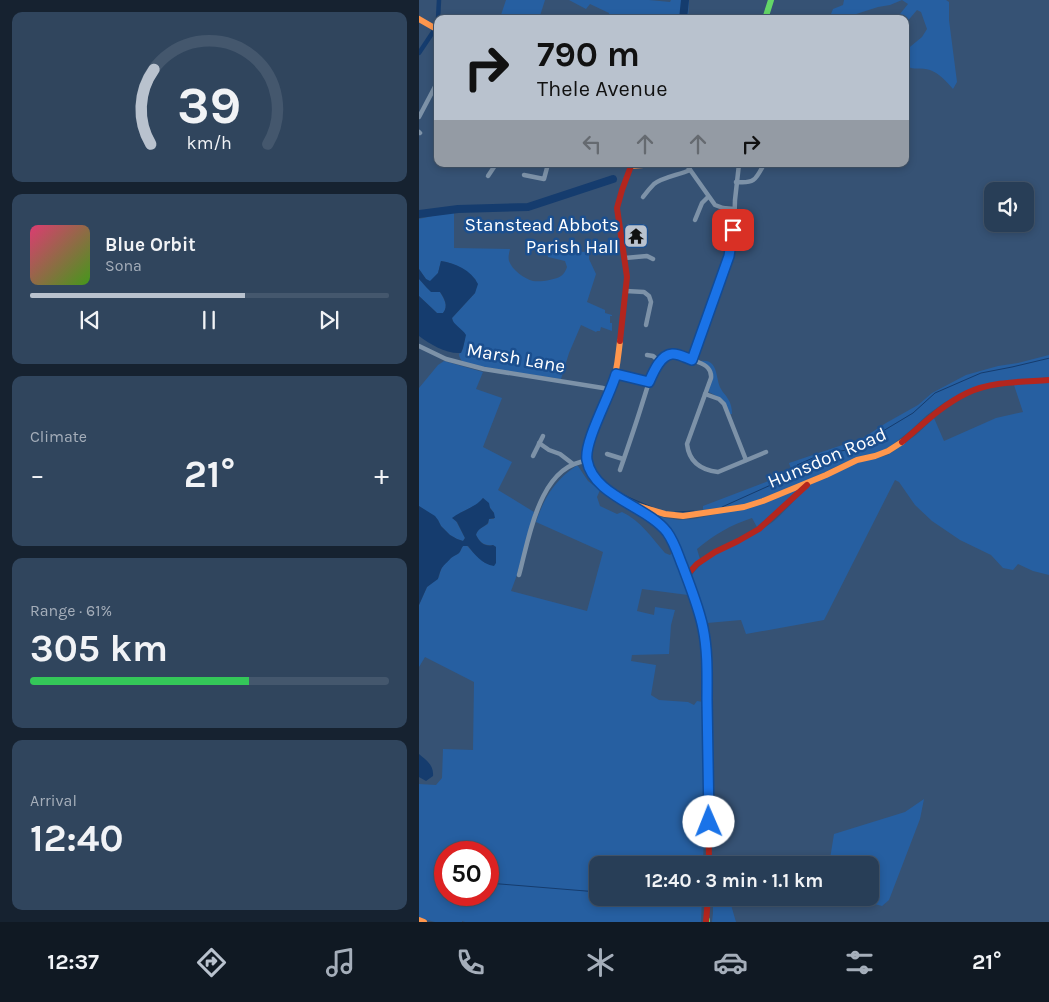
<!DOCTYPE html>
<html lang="en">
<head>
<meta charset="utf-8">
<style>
  body { margin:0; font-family:Karla,sans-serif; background:#30455d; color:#f1f3f6; height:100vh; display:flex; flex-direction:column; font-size:19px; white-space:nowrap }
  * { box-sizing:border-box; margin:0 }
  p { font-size:16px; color:#a5aeba }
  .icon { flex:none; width:28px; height:28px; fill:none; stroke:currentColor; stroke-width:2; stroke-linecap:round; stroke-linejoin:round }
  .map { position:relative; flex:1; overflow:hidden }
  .sheet { display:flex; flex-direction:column; gap:12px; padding:12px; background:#162230; width:419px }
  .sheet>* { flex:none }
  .top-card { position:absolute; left:15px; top:15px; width:475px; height:152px; border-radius:10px; box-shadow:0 2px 8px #0003,0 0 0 1px #44576d; background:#b9c2ce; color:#111; overflow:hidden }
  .buttons { position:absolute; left:565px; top:182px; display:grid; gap:10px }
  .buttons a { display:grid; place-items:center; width:50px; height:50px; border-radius:10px; background:#283e57; box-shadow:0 2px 8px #0003,0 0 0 1px #44576d; font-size:25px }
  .speed { position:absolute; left:15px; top:841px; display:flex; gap:10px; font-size:25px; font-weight:700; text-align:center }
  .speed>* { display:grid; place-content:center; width:65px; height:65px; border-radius:50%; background:#283e57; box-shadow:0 2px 8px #0003,0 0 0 1px #44576d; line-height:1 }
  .speed .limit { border:8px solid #d22; background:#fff; color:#111 }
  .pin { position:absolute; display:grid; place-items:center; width:42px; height:42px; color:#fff; margin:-21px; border-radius:10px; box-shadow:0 2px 8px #0006 }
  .me { position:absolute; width:55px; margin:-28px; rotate:359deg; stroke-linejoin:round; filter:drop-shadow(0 0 4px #0008) }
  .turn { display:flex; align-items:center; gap:18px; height:105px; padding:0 20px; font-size:22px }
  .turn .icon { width:65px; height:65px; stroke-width:2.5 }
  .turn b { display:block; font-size:35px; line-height:42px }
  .lanes { display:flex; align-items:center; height:48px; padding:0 20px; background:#0003; justify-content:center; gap:25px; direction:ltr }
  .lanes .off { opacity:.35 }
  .big { font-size:38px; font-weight:700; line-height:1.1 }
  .sheet .widget { flex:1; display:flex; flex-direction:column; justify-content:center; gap:8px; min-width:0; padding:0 18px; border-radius:10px; background:#30455d }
  .sheet .dial { align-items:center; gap:0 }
  .dial svg { height:130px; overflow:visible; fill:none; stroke:#44576d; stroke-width:7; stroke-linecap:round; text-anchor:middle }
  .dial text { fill:#f1f3f6; stroke:none }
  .song { display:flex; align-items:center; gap:15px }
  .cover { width:60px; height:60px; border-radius:8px; background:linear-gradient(135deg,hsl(340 70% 55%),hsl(100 70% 35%)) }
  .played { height:5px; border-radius:2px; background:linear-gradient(90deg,#b9c2ce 60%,#44576d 60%) }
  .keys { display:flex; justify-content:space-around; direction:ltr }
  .heat { display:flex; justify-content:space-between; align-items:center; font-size:28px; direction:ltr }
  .charge { height:8px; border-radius:4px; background:linear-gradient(90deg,#34c759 61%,#44576d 0) }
  .trip { position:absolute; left:170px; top:856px; width:290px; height:50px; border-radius:10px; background:#283e57; box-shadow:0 2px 8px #0003,0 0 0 1px #44576d; font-weight:700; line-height:50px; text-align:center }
  .menu { display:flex; height:80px; justify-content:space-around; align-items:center; background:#101923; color:#a5aeba }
  .menu .icon { width:35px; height:35px }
  .menu .on { color:#b9c2ce }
  .menu b { font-size:22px; color:#f1f3f6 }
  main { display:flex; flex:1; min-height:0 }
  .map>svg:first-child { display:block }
</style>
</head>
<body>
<main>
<section class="sheet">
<div class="widget dial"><svg viewBox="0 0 100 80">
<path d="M14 69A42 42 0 1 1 86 69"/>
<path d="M14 69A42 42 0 0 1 16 23" stroke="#b9c2ce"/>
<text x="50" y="56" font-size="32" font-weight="700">39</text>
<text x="50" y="72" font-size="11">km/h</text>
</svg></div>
<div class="widget">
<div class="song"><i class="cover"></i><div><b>Blue Orbit</b><p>Sona</p></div></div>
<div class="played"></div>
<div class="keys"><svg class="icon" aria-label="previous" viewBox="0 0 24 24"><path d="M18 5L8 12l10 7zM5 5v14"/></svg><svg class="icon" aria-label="pause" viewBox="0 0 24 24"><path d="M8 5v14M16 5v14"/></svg><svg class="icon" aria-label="next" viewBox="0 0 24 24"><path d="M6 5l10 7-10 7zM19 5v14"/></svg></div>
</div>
<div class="widget"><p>Climate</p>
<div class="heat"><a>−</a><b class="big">21°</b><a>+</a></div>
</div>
<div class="widget"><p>Range · 61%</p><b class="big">305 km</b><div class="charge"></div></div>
<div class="widget"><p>Arrival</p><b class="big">12:40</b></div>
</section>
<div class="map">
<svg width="631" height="922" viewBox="0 0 631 922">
  <rect width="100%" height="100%" fill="#365274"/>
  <g fill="#265fa1" fill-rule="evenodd">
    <polygon points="87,0 126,0 120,19 90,19 82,15"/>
    <polygon points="150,0 230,0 251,2 252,0 270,0 269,19 189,19 190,13 171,4 167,9"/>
    <polygon points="425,0 483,0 471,5 459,7 431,16 431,19 410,19 414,9 424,5"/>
    <path d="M483 0H527L530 2V20L538 82 534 89C528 82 520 73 511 70 503 67 494 71 486 65V51L503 37 508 29 502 12 498 10 486 24V19H477L489 4Z"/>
    <path d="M35 211V248L91 249C90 253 89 257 90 261 93 270 106 279 114 281 122 282 136 280 142 276 145 274 147 270 148 267L146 261 129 257 128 251 170 252V259L177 274 168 302 186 310V313L193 315V316H191V323H193V331L182 327 181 331H178L177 332 162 325 150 353 142 379C128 377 49 366 43 361 41 359 40 356 40 354L43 351 46 339 34 322 33 318 56 293 57 280C47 270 36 263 22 261L19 273 11 282 7 279 0 269V219Z"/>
    <path d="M0 279C8 287 9 292 21 292 25 299 30 306 24 313H18L0 296Z"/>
    <polygon points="630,355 630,377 552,389 526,402 508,415 492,430 473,445 463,451 427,462 385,482 342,499 324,505 284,510 284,506 373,472 370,463 444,438 467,423 499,405 513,393 547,375 579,366 599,363"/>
    <path d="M25 361 64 372 57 389 83 398 64 447 93 462 79 490 115 512 98 575 92 591 168 611 184 552 117 522C125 498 135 481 157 466H159L169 481 181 490 178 497 181 506 198 514 203 512C221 520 233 538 246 553L251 555 254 552 269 595 223 589 218 611 235 615 236 607 256 610 252 625 250 654 213 655 212 661 237 665 232 695 240 700 269 702 275 705 278 701 284 702 285 831 284 865H179V898H283L282 922H46L43 921V922H16L0 918V784L17 785 23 778 24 749 54 750 55 682 6 657 0 667V605L8 587 20 577C22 566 25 564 33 557 35 555 38 555 40 553 42 551 42 548 44 546H48L56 554 66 563H77V547L74 545C66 546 61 543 57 535 58 529 64 527 69 524L70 519H75V513L64 498 59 504 41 513 37 521 46 538 44 541 38 539 31 535 22 526 19 520 0 506V388L19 365ZM26 852H69V895H26Z"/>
    <path d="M281 361C300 358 296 378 302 389 304 393 307 395 309 399 312 403 313 409 313 414H311L307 404 303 399 290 392 289 389 294 377Z"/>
    <path d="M630 382V575L614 571 599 564 594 570 584 568 572 555 541 540 513 521 496 505 480 482 476 480 405 620 327 634 322 620 288 623 271 580C279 555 333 539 355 521 367 510 378 497 390 486L397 481 434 464 469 455 497 435 515 418 525 441 577 418 604 412 595 385Z"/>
    <path d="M382 487 338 527 333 518C310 526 296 534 278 549L281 559 268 573 260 549 226 511 246 518 260 520 275 519 298 514Z"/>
    <polygon points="505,799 501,819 470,900 463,906 433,898 451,898 451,865 410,865 415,834 486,812"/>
    <polygon points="294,898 310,898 317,922 293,922 294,913"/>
  </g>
  <g fill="#153c6e">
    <path d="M22 261C36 263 52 270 59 284L56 293 33 318C34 325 43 328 47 335L44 348 42 353C27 354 11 344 0 336V296L18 313H24C30 306 25 298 21 292H12L8 288 0 279V269L7 279 11 281 19 273Z"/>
    <path d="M64 498 70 503 71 508 75 513 76 518 70 519 69 523C65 527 58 529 57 535 61 543 66 547 74 545L77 547V563L75 566C63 564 55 554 49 546H44C42 548 42 551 40 553 38 555 34 556 32 558 23 568 23 565 19 579L8 587 0 605V506L16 516 19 520 22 526 31 535 38 539 44 541 46 538 38 522 33 518C42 511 57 507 64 498Z"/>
    <path d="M0 754C7 760 15 765 14 776L7 781 0 777Z"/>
  </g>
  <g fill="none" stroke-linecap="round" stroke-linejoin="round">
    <g stroke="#153c6e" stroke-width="1">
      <path d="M172 452C172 484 208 497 233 507"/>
      <polyline points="303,507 354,484 364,482 379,475 378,465 403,454 434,449 494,413 516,393 562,373 593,367 631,358"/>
      <polyline points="256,512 275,511"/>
      <polyline points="69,883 179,892"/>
      <polyline points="239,898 276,901"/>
    </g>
    <g stroke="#153c6e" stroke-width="4.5">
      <polyline points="19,19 20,0"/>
      <polyline points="0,53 14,32 19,20"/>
    </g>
    <g stroke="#153c6e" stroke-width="8">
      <polyline points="264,19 266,0"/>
      <polyline points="0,214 39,209 109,207 194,179"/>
    </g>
    <g stroke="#7d92a8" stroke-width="4.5">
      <polyline points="0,117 19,81"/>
      <polyline points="0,132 1,133"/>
      <polyline points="267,164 296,205 304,208 315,209"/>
      <polyline points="105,175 125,179 129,164"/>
      <polyline points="69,176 77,164"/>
      <path d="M317 182C336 184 337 179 345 164"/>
      <path d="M224 197C227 193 231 188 235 184 244 177 260 175 271 170"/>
      <polyline points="276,220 283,203 289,197"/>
      <polyline points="206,258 228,256 234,259"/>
      <polyline points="207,291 225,292 230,296 232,302 227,325"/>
      <polyline points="0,346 27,359 65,369 184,388 192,391"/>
      <polyline points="228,355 234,356 241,362"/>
      <polyline points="273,360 310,256 315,230 316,200 320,164"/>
      <polyline points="197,374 230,382"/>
      <polyline points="286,394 300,399 305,404 327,460"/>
      <polyline points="120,443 130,450 141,454 154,464"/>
      <polyline points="188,454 204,459"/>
      <polyline points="114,456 124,436"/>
      <path d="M201 470C209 447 217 424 224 401 226 395 228 388 230 382 232 374 241 358 249 355 258 352 270 359 279 362 287 365 293 369 292 378L268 444C270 462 282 470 299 472L347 452"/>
      <path d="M100 575C110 539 120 465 168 461"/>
    </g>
    <g stroke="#63d668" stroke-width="6">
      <polyline points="346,19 352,0"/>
      <polyline points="288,920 288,922"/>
    </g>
    <g stroke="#ff974d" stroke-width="6">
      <polyline points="0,19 19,30"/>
      <polyline points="212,166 237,164"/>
      <path d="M201 341C199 357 198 374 192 390 184 413 157 450 173 473 185 491 220 510 238 522 250 534 256 547 262 563"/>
      <polyline points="219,506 246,514 264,516 325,507 344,501 407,475 438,460 456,456 469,451 483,442"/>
      <polyline points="0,920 5,922"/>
    </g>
    <g stroke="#b3261e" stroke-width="6">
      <polyline points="201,341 208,277 198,208 203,190 212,166"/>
      <path d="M483 442C503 425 523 405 548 393 573 381 604 382 631 380"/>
      <polyline points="262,563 283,624 288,657 290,865"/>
      <polyline points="267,576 278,564 296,552 319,541 340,529 388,485"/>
      <polyline points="287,922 289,898"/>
    </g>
  </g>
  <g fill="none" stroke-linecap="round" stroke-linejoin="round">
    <defs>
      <path id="route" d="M290 822C289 781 289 741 288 700 288 676 289 652 284 628 280 608 271 586 264 567 259 555 256 543 248 532 228 506 174 496 168 460 165 441 191 396 197 374L230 382C234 373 241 355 253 354 259 353 267 358 273 360L310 256 314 230"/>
    </defs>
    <use href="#route" stroke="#114b97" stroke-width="12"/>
    <use href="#route" stroke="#1a73e8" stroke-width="9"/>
  </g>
  <defs>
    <symbol id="temple-square" viewBox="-11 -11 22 22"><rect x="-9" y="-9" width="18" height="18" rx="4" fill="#b9c2ce" stroke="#1b4f8f"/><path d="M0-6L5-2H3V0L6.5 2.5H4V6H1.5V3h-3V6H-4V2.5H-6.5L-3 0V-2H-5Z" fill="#111"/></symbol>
  </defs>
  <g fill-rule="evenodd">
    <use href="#temple-square" x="203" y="222" width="28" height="28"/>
  </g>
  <g text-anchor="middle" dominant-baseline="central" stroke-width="5" stroke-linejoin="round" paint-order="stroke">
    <g font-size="19" fill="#fff" stroke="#1b4f8f" text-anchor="end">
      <text x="200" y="225">Stanstead Abbots<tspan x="200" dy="22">Parish Hall</tspan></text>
    </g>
    <g font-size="19" fill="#fff" stroke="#1b4f8f">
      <text transform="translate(97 358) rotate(10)">Marsh Lane</text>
      <text transform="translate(408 458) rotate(-23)">Hunsdon Road</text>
    </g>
  </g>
</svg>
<div class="buttons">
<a><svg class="icon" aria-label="sound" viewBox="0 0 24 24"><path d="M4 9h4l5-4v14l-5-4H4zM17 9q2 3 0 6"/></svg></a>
</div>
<div class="speed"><div class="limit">50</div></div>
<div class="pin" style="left:314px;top:230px;background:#d93025"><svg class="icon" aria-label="arrive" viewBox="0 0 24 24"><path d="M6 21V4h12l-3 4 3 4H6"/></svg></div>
<svg class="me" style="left:290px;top:822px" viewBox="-20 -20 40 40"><circle r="19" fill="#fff"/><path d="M0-13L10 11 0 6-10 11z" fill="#1a73e8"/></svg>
<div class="trip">12:40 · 3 min · 1.1 km</div>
<div class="top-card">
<div class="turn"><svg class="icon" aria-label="right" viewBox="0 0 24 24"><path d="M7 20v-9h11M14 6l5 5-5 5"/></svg><div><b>790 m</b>Thele Avenue</div></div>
<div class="lanes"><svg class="icon off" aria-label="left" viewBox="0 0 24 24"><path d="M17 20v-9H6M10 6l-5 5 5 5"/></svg><svg class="icon off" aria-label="ahead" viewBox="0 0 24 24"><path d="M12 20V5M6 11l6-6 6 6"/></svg><svg class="icon off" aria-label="ahead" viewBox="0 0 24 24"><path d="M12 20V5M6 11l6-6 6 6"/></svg><svg class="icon" aria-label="right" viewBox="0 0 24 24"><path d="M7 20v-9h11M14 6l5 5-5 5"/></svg></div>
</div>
</div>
</main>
<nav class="menu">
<b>12:37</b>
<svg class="icon on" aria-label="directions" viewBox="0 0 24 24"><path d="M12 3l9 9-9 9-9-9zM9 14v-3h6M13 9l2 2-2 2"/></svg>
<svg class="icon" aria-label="music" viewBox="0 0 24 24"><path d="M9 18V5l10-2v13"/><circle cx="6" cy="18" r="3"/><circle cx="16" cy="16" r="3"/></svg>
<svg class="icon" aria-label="phone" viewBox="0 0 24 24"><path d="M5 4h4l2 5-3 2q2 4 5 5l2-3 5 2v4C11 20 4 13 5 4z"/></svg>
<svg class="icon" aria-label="climate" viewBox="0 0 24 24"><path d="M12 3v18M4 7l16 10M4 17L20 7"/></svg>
<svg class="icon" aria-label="car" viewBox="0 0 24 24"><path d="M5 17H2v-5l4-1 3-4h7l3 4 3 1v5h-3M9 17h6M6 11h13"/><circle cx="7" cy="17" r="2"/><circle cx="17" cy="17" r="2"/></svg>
<svg class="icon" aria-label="filters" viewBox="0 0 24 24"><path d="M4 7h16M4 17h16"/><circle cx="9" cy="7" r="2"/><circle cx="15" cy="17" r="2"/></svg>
<b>21°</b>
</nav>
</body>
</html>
